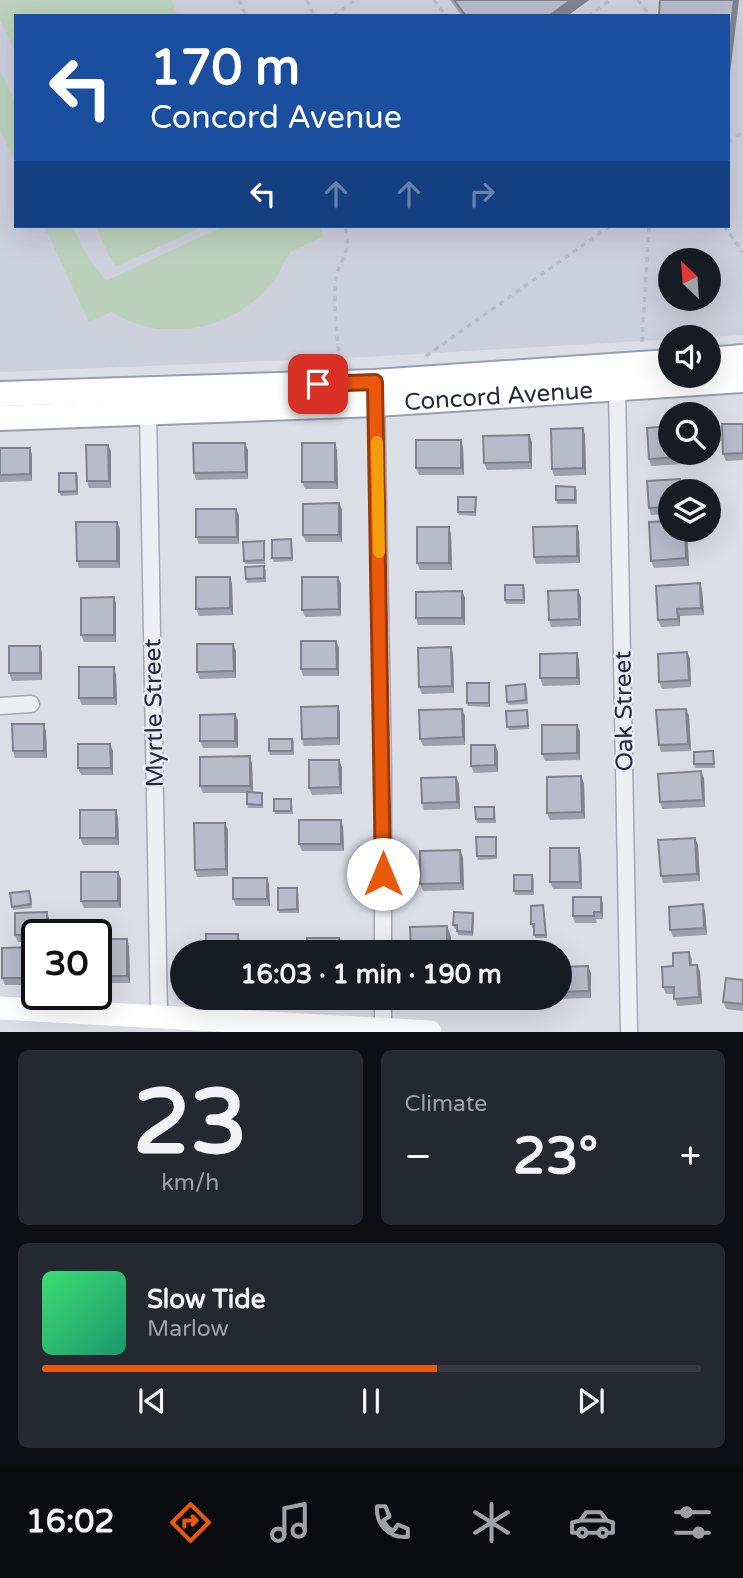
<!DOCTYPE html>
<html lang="en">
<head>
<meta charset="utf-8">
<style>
  body { margin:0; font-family:"Varela Round",sans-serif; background:#242831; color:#f1f3f6; height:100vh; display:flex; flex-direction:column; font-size:26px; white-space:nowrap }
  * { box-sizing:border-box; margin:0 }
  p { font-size:23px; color:#9ea1a6 }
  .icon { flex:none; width:38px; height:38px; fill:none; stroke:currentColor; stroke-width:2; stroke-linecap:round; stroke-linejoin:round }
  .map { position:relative; height:1032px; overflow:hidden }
  .side { display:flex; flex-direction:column; gap:18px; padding:18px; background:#0d0f14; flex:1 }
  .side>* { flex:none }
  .top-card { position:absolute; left:14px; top:14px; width:716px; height:214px; border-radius:0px; box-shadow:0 7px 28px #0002; background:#1a4fa0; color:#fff; overflow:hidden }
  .needle { width:46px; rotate:335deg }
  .tools { position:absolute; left:658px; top:248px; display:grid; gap:14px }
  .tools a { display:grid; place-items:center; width:63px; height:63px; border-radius:50%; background:#171b24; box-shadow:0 7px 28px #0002; font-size:35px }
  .speed { position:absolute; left:21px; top:919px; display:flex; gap:14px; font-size:35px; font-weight:700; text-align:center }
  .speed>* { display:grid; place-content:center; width:91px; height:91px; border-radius:50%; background:#171b24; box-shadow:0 7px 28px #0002; line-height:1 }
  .speed .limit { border:4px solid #111; border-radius:10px; background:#fff; color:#111 }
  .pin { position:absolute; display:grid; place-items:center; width:60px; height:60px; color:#fff; margin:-30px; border-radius:14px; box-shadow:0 4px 10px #0006 }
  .me { position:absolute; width:77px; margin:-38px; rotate:0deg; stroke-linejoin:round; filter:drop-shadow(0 0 5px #0008) }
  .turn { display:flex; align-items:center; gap:24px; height:147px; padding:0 21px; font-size:32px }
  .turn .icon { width:91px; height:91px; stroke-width:2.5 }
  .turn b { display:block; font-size:49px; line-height:60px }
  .lanes { display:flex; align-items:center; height:66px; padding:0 21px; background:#0003; justify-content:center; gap:35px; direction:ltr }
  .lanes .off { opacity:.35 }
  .big { font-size:52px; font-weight:700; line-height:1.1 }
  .side .card { flex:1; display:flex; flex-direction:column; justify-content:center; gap:10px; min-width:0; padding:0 24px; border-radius:10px; background:#242831 }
  .side .dial { align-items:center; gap:0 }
  .dial b { font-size:91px; line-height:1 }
  .song { display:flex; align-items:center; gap:21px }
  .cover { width:84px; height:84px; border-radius:10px; background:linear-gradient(135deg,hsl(140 70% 55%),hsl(160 70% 35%)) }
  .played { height:7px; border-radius:4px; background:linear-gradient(90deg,#ea580c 60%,#363941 60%) }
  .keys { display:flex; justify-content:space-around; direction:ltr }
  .heat { display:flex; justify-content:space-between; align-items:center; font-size:38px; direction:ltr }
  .side .tiles { flex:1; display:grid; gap:18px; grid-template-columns:1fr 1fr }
  .card:last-child { grid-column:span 2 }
  .trip { position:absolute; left:170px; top:940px; width:402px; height:70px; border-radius:35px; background:#171b24; box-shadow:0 7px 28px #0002; font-weight:700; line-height:70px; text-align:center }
  .dock { display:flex; height:112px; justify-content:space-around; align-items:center; background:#090b0e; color:#9ea1a6 }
  .dock .icon { width:49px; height:49px }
  .dock .active { color:#ea580c }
  .dock b { font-size:32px; color:#f1f3f6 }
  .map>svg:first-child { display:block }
</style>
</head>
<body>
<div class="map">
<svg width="743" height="1032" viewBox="0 0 743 1032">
  <rect width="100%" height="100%" fill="#dbdde7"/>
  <path fill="#cccfdc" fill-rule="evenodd" d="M0 0H743V335L365 357 0 372ZM16 16H728V226H16ZM670 261H709V299H670Z"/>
  <g fill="#bcd1bb">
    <polygon points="0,0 171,0 178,16 16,16 16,54 0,20"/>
    <polygon points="0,70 16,104 16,164 0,130"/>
    <polygon points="44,226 72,226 87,256 106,281 224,226 320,226 324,236 290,252 276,278 259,297 239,312 215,323 190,329 156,329 131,322 111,312 89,322"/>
    <polygon points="95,226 204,226 115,267"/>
  </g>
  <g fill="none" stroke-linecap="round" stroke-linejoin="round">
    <defs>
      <g id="street">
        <polyline points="617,389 629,1032"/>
        <polyline points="376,395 383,770 383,952"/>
        <polyline points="148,412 159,1015"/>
        <polyline points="0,706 31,704"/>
        <polyline points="383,998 383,1029"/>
      </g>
      <g id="primary">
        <polyline points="709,360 743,357"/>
        <polyline points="0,394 375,382 670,362"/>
        <path id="s1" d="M0 418 376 404 743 380"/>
      </g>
    </defs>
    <use href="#street" stroke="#a4a7b4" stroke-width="19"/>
    <use href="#primary" stroke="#999fb3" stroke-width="28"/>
    <g stroke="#b9bbc5" stroke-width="3.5" stroke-dasharray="5 5" stroke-linecap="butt">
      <polyline points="239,0 246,16"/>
      <polyline points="307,0 314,16"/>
      <polyline points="434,0 446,16"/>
      <polyline points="638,0 650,16"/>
      <polyline points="334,16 355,0"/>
      <polyline points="588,16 610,0"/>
      <polyline points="728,142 743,132"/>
      <polyline points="724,226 743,252"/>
      <polyline points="642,342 649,226"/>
      <polyline points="426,356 610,226"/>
      <path d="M340 361C337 342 332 289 337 273 343 256 353 244 344 226"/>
    </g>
    <use href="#street" stroke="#edeff5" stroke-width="16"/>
    <polyline stroke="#fff" stroke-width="23" points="0,1008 430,1032"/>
    <use href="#primary" stroke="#fff" stroke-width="24"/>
  </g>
  <g fill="#9da1ae">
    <polygon points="450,0 589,0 567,16 462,16"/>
    <polygon points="743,424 743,460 726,461 723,454"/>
    <polygon points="583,428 585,435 586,475 554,476 552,469"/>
    <polygon points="529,435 532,442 532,469 487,470 484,463"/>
    <polygon points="461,440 463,447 464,475 419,475 416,468"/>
    <polygon points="108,445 111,452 111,488 89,488 87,481"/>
    <polygon points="0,448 30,448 32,455 32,481 0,482"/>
    <polygon points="248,450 248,479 196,480 194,473"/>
    <polygon points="337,450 338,489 305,489 302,482"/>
    <polygon points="670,453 685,453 685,464 651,466 649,459"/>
    <polygon points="704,453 704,459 692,459 691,456"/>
    <polygon points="76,473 78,476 78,495 61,496 59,492"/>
    <polygon points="680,479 683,486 683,492 670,492 670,514 651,515 649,508 647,481"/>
    <polygon points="575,487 577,490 577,504 557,504 556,500"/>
    <polygon points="477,501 476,516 459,515 458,512"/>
    <polygon points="339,503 342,510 342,542 306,542 303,535"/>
    <polygon points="236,509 239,516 239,544 199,544 196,537"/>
    <polygon points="117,522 120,529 120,568 79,568 77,561"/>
    <polygon points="577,526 579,533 580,563 536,564 534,557"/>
    <polygon points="449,527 451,534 452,570 420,570 417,563"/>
    <polygon points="670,530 687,530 689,566 654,568 651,561"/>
    <polygon points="264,541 265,545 265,564 245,564 244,561"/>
    <polygon points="292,542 293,561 274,562 272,558"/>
    <polygon points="264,566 266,570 266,582 247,583 246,579"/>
    <polygon points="230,577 232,584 233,615 199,616 196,609"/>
    <polygon points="700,583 702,590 704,615 680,616 680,626 661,627 658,620"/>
    <polygon points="341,584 341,616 305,617 302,610"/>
    <polygon points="523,585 525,588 525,604 506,604 505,600"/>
    <polygon points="462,591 465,598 465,625 418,625 416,618"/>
    <polygon points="114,597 116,604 116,642 84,642 81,635"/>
    <polygon points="581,597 581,626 551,627 549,620"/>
    <polygon points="339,648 339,676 303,676 301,669"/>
    <polygon points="236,651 236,678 200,679 197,672"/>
    <polygon points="687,652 690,659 691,687 662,689 659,682"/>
    <polygon points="42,653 42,680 12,681 9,673"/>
    <polygon points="453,654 454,693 422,694 419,687"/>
    <polygon points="579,660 580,685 543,686 540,678"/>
    <polygon points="116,674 117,705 82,705 79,698"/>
    <polygon points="489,683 490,687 490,707 468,706 467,703"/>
    <polygon points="525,684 527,688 528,704 508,705 507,702"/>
    <polygon points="338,706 340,713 340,745 304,746 302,739"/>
    <polygon points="462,709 465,716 465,745 423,746 420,739"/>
    <polygon points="686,709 689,716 691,751 661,752 659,745"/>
    <polygon points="528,713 529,729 509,730 507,727"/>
    <polygon points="235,714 238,721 238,748 203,748 200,741"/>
    <polygon points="577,725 580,732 580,760 545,761 542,754"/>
    <polygon points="46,731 47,758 15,758 13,751"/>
    <polygon points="292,739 294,742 294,755 270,755 269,751"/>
    <polygon points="113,751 113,775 81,775 78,768"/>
    <polygon points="713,751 714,755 715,768 695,768 694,764"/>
    <polygon points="498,752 498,772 474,773 471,766"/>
    <polygon points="252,763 253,793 263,796 263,808 248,808 247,804 247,793 203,793 200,786"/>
    <polygon points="342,767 342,794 312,795 309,788"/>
    <polygon points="704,778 705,807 662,809 660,802"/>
    <polygon points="584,783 585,819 550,820 547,813"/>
    <polygon points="459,784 460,809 424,810 422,803"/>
    <polygon points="291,799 292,803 293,814 275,814 274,811"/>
    <polygon points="495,810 496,823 477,823 476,819"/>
    <polygon points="118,817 119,845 83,845 80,838"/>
    <polygon points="341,820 343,827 344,851 302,851 299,844"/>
    <polygon points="228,830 228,876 197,877 195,870"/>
    <polygon points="695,838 698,845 700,881 663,883 661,876"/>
    <polygon points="497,840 497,859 478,860 477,856"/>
    <polygon points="581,855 582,889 553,889 550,882"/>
    <polygon points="463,857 464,890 423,891 420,884"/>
    <polygon points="118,872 121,879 121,908 84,908 81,901"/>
    <polygon points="267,878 269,885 270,906 236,906 233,899"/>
    <polygon points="534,878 534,895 515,895 514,891"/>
    <polygon points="297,888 298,891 299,913 279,913 278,910"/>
    <polygon points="31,894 32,908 13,910 12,907"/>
    <polygon points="601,897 603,904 603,919 596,919 597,923 575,923 573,916"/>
    <polygon points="544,909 547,938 535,938 534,928 532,928 531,924"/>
    <polygon points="705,911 707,935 673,937 670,930"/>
    <polygon points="47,912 49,919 37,934 37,942 18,942 15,935"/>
    <polygon points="473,913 474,917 473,936 458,935 457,929 455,929 453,925"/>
    <polygon points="129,946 130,983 104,983 101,976"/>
    <polygon points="37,947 37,985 5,985 2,978"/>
    <polygon points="689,952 692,959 692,965 697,965 700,972 702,1004 677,1006 674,994 666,994 663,987 673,966"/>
    <polygon points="560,967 591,973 591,998 557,999 557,998 560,998"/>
    <polygon points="743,980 743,1011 726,1009 723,1002"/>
    <polygon points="494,998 528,998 495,999"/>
  </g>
  <g fill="#80838d">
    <polygon points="571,0 589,0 567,16 549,16"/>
    <polygon points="734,0 739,0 728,90 728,49"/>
    <polygon points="583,428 585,435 586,475 583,468"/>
    <polygon points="529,435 532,442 532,469 530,462"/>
    <polygon points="461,440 463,447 464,475 461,468"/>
    <polygon points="245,443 248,450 248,479 246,472"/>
    <polygon points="335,443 337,450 338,489 335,482"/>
    <polygon points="108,445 111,452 111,488 109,481"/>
    <polygon points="30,448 32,455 32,481 30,474"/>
    <polygon points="339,503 342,510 342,542 339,535"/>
    <polygon points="236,509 239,516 239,544 237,537"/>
    <polygon points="117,522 120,529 120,568 117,561"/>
    <polygon points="577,526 579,533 580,563 577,556"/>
    <polygon points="449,527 451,534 452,570 449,563"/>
    <polygon points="685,530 687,530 689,566 686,558"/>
    <polygon points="230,577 232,584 233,615 230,608"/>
    <polygon points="338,577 341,584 341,616 339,609"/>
    <polygon points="700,583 702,590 704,615 701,608"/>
    <polygon points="578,590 581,597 581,626 579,619"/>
    <polygon points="462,591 465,598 465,625 462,618"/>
    <polygon points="114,597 116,604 116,642 114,635"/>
    <polygon points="677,609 680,616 680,626 678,619"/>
    <polygon points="336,641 339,648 339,676 337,669"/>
    <polygon points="233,644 236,651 236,678 234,671"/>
    <polygon points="40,646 42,653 42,680 40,673"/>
    <polygon points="451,647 453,654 454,693 452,686"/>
    <polygon points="687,652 690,659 691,687 689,680"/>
    <polygon points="577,653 579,660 580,685 577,678"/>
    <polygon points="114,667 116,674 117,705 114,698"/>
    <polygon points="489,683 490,687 490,707 489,703"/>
    <polygon points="338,706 340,713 340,745 338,738"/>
    <polygon points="462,709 465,716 465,745 463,737"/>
    <polygon points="686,709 689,716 691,751 688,744"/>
    <polygon points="235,714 238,721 238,748 235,741"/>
    <polygon points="44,724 46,731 47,758 44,751"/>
    <polygon points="577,725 580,732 580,760 577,753"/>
    <polygon points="110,744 113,751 113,775 111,768"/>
    <polygon points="495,745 498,752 498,772 495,765"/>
    <polygon points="250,756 252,763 253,793 250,786"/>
    <polygon points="339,760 342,767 342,794 340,787"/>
    <polygon points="701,771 704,778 705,807 703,800"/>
    <polygon points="581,776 584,783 585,819 582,812"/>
    <polygon points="456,777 459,784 460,809 457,802"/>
    <polygon points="116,810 118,817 119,845 116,838"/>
    <polygon points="341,820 343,827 344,851 341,844"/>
    <polygon points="225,823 228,830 228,876 226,869"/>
    <polygon points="695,838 698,845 700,881 697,874"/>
    <polygon points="579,848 581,855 582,889 580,882"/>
    <polygon points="460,850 463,857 464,890 461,883"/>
    <polygon points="118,872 121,879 121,908 118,901"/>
    <polygon points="267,878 269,885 270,906 267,899"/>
    <polygon points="297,888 298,891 299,913 297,909"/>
    <polygon points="601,897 603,904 603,919 601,912"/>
    <polygon points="703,904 705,911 707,935 704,928"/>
    <polygon points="47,912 49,919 50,934 47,934"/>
    <polygon points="473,913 474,917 473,936 472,932"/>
    <polygon points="447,926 451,937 451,952 447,952"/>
    <polygon points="238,934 240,941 241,952 238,952"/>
    <polygon points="339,938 342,945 342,952 340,952"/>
    <polygon points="127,939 129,946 130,983 127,976"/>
    <polygon points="697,965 700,972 702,1004 699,997"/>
    <polygon points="588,966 591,973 591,998 589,991"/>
  </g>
  <g fill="#b7bbca" stroke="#80838d" stroke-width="2">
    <polygon points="454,0 571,0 549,16 466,16"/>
    <polygon points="660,0 734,0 728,49 728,16 659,16"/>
    <polygon points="722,424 743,424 743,453 723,454"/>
    <polygon points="670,426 670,453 682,453 683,457 649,459 647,428"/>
    <polygon points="583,428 583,468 552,469 551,429"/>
    <polygon points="529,435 530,462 484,463 483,436"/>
    <rect x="416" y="440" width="45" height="28"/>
    <polygon points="193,443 245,443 246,472 194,473"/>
    <rect x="302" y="443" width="33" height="39"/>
    <polygon points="86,445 108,445 109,481 87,481"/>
    <polygon points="0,448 30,448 30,474 0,475"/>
    <polygon points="691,453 703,453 703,455 691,456"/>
    <polygon points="59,473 76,473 77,491 59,492"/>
    <polygon points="680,479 681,492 670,492 670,507 649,508 647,481"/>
    <polygon points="556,486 575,487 575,500 556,500"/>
    <polygon points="458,497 476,497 475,512 458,512"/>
    <polygon points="339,503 339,535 303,535 303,504"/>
    <polygon points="196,509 236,509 237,537 196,537"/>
    <polygon points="670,521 670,530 685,530 686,558 651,561 649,522"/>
    <polygon points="76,522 117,522 117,561 77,561"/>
    <polygon points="577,526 577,556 534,557 533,527"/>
    <rect x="417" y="527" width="32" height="36"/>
    <polygon points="291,539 292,558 272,558 272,540"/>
    <polygon points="264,541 264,560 244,561 243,542"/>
    <polygon points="264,566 264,578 246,579 245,567"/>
    <polygon points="196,577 230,577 230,608 196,609"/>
    <polygon points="302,577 338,577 339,609 302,610"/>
    <polygon points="700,583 701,608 677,609 678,619 658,620 656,586"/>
    <polygon points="505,585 523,585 524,600 505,600"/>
    <polygon points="578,590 579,619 549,620 548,591"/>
    <polygon points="462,591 462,618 416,618 416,592"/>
    <polygon points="114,597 114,635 81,635 81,598"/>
    <polygon points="301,641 336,641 337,669 301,669"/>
    <polygon points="197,644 233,644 234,671 197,672"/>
    <rect x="9" y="646" width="31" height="27"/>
    <polygon points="451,647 452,686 419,687 418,648"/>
    <polygon points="687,652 689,680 659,682 658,654"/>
    <polygon points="577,653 577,678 540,678 540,654"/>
    <rect x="79" y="667" width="35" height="31"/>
    <rect x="467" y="683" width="22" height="20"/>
    <polygon points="525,684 526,700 507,702 506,686"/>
    <polygon points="338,706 338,738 302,739 301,707"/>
    <polygon points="462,709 463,737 420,739 419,710"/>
    <polygon points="686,709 688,744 659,745 656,710"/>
    <polygon points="527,710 528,726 507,727 506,711"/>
    <polygon points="235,714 235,741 200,741 200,715"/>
    <polygon points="12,724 44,724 44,751 13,751"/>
    <polygon points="542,725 577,725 577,753 542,754"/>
    <rect x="269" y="739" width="23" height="12"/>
    <polygon points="78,744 110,744 111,768 78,768"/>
    <polygon points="471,745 495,745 495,765 471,766"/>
    <polygon points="713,751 714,764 694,764 694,752"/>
    <polygon points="250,756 250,786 200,786 200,757"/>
    <polygon points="309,760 339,760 340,787 309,788"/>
    <polygon points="701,771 703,800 660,802 658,774"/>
    <polygon points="581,776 582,812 547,813 547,777"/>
    <polygon points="456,777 457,802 422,803 421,778"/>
    <polygon points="247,792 262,793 262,805 247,804"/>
    <rect x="274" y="799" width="17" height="12"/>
    <polygon points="475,807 494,807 494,819 476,819"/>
    <rect x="80" y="810" width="36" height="28"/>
    <rect x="299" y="820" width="42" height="24"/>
    <polygon points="194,823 225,823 226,869 195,870"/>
    <polygon points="476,837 496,837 496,856 477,856"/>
    <polygon points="695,838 697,874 661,876 658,840"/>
    <polygon points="550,848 579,848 580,882 550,882"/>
    <polygon points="460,850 461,883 420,884 420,851"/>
    <rect x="81" y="872" width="37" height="29"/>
    <rect x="514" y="875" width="18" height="16"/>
    <rect x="233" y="878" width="34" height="21"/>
    <polygon points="278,888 297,888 297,909 278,910"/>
    <polygon points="29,891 31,904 12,907 10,893"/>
    <polygon points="573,897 601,897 601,912 594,912 594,916 573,916"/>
    <polygon points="703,904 704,928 670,930 669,907"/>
    <polygon points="543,905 546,935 534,935 534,924 531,924 531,906"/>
    <polygon points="47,912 47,934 15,935 15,913"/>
    <polygon points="454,912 473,913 472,932 457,931 457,925 453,925"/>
    <polygon points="447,926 447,952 411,952 410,927"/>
    <rect x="206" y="934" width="32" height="18"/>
    <polygon points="307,938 339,938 340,952 307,952"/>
    <rect x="101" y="939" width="26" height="37"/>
    <polygon points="37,947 37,978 2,978 2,948"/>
    <polygon points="525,950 525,952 491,952 491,951"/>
    <polygon points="689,952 690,965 697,965 699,997 674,999 674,987 663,987 662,967 673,966 673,953"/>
    <polygon points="588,966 589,991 560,992 560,967"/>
    <polygon points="726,978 743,980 743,1004 723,1002"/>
  </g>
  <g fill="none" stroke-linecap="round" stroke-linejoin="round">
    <defs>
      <polyline id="route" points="318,384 375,382 383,874"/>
    </defs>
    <use href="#route" stroke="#983908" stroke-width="18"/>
    <use href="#route" stroke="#ea580c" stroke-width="12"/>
    <polyline stroke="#f59e0b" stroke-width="12" points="377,442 379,552"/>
  </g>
  <g text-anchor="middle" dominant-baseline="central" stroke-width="5" stroke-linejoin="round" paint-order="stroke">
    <g font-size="24" fill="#24283e" stroke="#eaecf5">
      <text stroke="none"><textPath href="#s1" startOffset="499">Concord Avenue</textPath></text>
      <text transform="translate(624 711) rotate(-91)">Oak Street</text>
      <text transform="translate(154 713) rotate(-91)">Myrtle Street</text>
    </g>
  </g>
</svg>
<div class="tools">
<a><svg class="needle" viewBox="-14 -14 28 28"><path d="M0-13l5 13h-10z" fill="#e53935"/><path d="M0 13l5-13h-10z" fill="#9ea1a6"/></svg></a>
<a><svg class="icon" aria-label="sound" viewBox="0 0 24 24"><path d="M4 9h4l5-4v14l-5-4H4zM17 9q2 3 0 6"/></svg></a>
<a><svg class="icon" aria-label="search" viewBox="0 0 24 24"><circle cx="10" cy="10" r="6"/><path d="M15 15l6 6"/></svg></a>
<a><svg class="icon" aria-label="layers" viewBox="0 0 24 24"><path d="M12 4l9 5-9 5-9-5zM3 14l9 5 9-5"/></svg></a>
</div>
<div class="speed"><div class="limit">30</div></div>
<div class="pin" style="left:318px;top:384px;background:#d93025"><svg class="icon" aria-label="arrive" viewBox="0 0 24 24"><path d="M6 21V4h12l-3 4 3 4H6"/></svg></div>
<svg class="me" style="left:383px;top:874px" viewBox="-20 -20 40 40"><circle r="19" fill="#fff"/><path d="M0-13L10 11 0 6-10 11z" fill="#ea580c"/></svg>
<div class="trip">16:03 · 1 min · 190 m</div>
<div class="top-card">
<div class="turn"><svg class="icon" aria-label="left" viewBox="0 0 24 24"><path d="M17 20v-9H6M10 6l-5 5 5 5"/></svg><div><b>170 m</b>Concord Avenue</div></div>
<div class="lanes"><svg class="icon" aria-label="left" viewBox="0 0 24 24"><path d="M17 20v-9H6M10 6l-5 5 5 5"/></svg><svg class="icon off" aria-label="ahead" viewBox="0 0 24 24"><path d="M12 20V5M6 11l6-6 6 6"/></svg><svg class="icon off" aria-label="ahead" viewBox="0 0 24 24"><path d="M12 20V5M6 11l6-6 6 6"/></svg><svg class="icon off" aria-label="right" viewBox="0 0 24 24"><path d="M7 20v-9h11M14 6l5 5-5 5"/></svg></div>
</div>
</div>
<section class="side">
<div class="tiles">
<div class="card dial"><b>23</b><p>km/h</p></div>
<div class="card"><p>Climate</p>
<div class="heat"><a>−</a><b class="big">23°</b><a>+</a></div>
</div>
<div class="card">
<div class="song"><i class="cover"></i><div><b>Slow Tide</b><p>Marlow</p></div></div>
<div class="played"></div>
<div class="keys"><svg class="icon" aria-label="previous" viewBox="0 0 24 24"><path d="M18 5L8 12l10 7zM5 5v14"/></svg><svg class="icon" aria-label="pause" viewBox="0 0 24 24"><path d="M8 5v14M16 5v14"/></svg><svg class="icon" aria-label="next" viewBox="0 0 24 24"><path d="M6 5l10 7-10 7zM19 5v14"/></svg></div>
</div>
</div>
</section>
<nav class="dock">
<b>16:02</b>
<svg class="icon active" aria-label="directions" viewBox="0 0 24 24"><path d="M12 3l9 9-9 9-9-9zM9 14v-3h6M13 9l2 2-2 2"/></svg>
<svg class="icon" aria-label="music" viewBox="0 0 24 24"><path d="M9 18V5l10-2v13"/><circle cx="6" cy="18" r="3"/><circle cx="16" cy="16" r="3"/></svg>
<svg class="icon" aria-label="phone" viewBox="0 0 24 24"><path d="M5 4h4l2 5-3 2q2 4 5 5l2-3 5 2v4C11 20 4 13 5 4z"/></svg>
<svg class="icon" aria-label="climate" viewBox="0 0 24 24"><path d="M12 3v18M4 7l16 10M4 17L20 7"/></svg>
<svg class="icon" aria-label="car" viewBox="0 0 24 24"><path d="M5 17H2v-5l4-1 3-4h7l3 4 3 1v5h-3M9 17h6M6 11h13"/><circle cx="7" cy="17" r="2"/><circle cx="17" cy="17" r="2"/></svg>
<svg class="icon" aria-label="filters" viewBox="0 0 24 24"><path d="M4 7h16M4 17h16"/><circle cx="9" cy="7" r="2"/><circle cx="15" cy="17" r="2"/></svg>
</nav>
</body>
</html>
